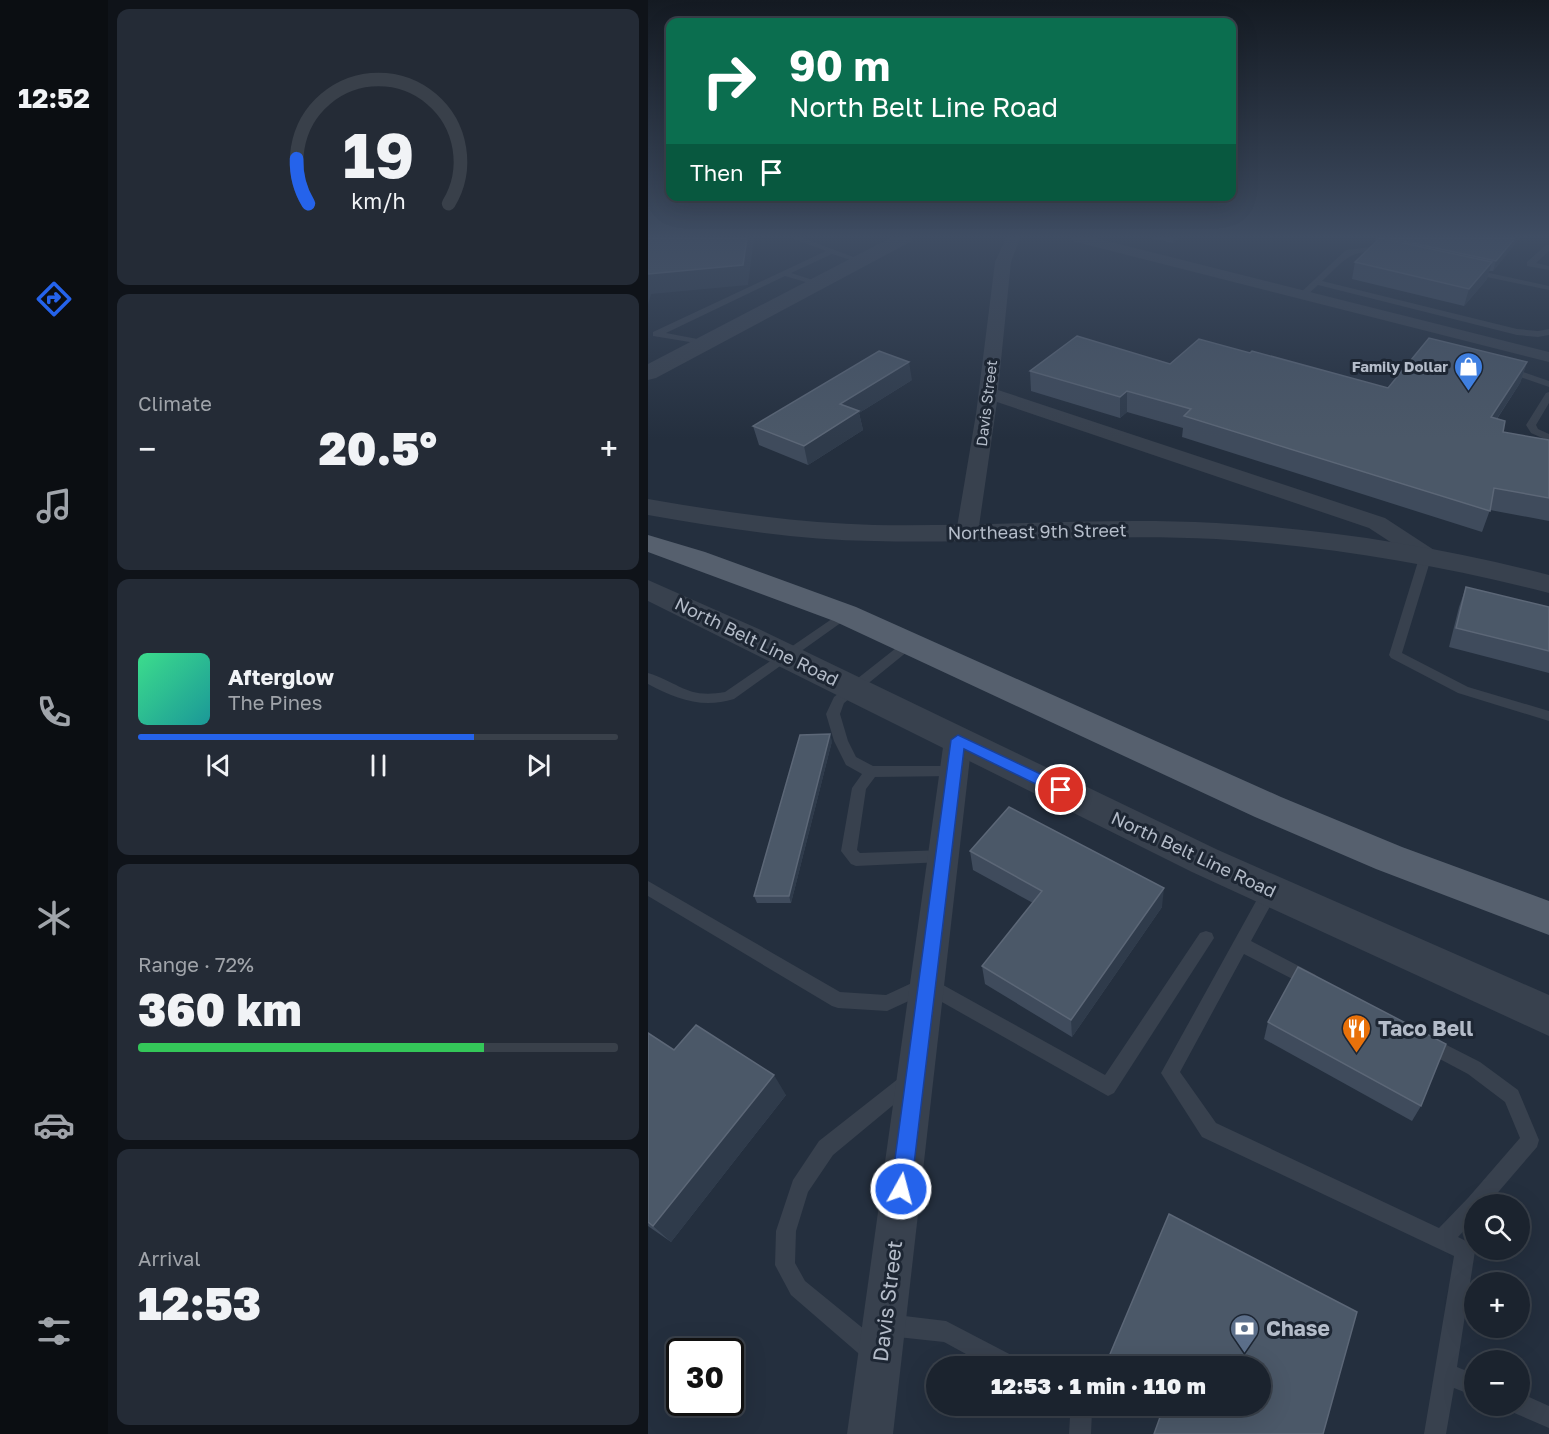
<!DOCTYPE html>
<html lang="en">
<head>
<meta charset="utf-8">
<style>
  body { margin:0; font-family:"Golos Text",sans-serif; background:#242b36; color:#f1f3f6; height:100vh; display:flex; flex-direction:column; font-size:22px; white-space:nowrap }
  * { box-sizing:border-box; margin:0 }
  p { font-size:20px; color:#a0a4aa }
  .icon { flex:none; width:33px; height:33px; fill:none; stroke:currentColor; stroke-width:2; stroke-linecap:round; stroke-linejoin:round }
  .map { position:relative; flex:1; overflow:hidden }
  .details { display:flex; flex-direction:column; gap:9px; padding:9px; background:#0f1319; width:540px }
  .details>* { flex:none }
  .banner { position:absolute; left:18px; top:18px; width:570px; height:183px; border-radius:12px; box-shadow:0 6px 24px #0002,0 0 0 2px #39404a; background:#0b6e4f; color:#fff; overflow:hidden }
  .fabs { position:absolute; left:816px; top:1194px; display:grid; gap:12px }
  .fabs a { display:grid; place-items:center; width:66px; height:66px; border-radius:50%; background:#1b232e; box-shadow:0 6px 24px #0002,0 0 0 2px #39404a; font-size:30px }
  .speed { position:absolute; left:18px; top:1338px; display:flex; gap:12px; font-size:30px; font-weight:700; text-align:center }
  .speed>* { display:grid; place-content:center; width:78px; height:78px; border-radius:50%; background:#1b232e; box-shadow:0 6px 24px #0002,0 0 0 2px #39404a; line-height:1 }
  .speed .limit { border:3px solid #111; border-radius:9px; background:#fff; color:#111 }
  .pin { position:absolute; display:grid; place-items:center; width:51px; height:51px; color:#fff; margin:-26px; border:3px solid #fff; border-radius:50%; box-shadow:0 2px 6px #0007 }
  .me { position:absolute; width:66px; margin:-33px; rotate:7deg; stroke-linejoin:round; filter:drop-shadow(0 0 4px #0008) }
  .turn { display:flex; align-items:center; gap:21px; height:126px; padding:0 24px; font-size:27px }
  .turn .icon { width:78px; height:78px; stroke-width:2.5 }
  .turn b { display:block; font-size:42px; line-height:51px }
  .then { display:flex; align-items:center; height:57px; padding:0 24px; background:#0003; gap:12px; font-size:22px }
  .big { font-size:45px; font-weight:800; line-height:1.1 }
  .details .card { flex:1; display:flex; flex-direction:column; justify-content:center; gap:9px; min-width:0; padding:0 21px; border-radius:12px; background:#242b36 }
  .details .dial { align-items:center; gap:0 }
  .dial svg { height:156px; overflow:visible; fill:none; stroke:#39404a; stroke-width:7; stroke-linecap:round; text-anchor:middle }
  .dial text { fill:#f1f3f6; stroke:none }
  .song { display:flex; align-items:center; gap:18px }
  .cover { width:72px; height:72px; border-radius:9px; background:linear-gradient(135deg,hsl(150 70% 55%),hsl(180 70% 35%)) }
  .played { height:6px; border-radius:3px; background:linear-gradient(90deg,#2563eb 70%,#39404a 70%) }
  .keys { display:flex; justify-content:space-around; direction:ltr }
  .heat { display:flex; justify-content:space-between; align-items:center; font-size:33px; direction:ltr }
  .charge { height:9px; border-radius:4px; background:linear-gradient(90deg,#34c759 72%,#39404a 0) }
  .trip { position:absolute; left:278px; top:1356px; width:345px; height:60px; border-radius:30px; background:#1b232e; box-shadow:0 6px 24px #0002,0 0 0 2px #39404a; font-weight:800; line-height:60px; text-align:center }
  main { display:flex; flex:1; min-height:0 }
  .tab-bar { display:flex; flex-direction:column; width:108px; justify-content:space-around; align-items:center; background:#0b0e12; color:#a0a4aa }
  .tab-bar .icon { width:42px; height:42px }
  .tab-bar .current { color:#2563eb }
  .tab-bar b { font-size:27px; color:#f1f3f6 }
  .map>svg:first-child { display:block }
</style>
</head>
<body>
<main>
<nav class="tab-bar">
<b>12:52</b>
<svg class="icon current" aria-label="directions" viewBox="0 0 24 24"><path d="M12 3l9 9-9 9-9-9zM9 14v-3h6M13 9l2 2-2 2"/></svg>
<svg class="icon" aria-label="music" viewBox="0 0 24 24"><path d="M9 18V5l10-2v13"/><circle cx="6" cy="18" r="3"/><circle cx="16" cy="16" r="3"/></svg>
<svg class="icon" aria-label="phone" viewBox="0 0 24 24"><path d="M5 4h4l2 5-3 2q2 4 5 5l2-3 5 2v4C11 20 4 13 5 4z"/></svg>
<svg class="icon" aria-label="climate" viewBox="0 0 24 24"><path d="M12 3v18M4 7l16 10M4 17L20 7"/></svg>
<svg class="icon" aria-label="car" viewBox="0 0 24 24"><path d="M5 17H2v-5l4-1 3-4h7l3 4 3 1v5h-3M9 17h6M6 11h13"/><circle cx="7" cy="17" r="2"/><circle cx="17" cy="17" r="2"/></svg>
<svg class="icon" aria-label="filters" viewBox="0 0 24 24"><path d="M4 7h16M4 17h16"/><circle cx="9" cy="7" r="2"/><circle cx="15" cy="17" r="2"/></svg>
</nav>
<section class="details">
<div class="card dial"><svg viewBox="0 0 100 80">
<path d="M14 69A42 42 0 1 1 86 69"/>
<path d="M14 69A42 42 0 0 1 8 46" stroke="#2563eb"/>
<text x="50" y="56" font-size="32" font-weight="700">19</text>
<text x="50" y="72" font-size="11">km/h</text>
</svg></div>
<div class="card"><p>Climate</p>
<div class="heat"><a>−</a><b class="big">20.5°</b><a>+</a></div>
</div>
<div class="card">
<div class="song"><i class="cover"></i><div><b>Afterglow</b><p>The Pines</p></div></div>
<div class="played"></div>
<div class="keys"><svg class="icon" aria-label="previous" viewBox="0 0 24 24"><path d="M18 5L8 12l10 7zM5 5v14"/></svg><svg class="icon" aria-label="pause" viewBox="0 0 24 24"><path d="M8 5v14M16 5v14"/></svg><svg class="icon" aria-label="next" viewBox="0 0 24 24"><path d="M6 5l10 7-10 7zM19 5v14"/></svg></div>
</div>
<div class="card"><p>Range · 72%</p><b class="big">360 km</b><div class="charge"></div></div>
<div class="card"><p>Arrival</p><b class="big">12:53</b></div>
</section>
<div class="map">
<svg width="901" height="1434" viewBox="0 0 901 1434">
  <rect width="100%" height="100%" fill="#242f3e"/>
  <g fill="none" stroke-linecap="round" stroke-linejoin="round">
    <g fill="#38414e" fill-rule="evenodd">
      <polygon points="144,238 155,238 216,261 212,263 184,254 143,273 171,282 171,286 137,276 18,333 60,341 60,345 5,336 5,332 178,251"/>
      <polygon points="898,245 901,245 901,251 888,263 901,266 901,270 879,266 879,262"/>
      <path d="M723 247 741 252 737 254C703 247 697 260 674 281L869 329 890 331 901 329V335L890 337 869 335 670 285 657 297 650 295 698 250Z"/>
      <polygon points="823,269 901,286 901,290 820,273 820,269"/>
      <polygon points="858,366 901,381 901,387 855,371 853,369"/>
      <polygon points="901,392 901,403 888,425 890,429 901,434 901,441 883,433 878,425 898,393"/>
      <polygon points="778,551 784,555 754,653 820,687 901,711 901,721 810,693 743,658 741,655 772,555"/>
      <path d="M197 610 203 614 201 617 86 699C54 709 28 699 0 684V673C32 683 39 699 77 692Z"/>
      <polygon points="261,640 265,641 267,644 265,647 196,703 192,714 200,741 208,757 225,766 306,766 311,767 313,771 311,775 306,776 227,777 218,789 209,850 212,853 295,850 300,852 303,856 300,860 295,862 208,866 203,864 193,851 204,788 214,774 198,765 186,741 178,714 186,697 257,641"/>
      <polygon points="0,881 192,992 238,995 279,976 457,1075 552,933 558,931 564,933 566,938 466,1093 460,1096 278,993 239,1011 190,1008 184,1006 0,896"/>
      <polygon points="623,883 629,885 631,890 603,941 668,975 670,980 668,985 662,988 596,954 532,1072 568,1123 791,1228 820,1198 872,1138 857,1102 820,1074 773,1049 770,1043 773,1037 779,1035 832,1062 870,1090 891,1140 889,1147 840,1204 826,1204 826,1220 810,1237 824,1244 827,1251 809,1367 826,1374 826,1396 806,1388 798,1434 776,1434 806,1256 554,1137 513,1073 617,885"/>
      <polygon points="261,1072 267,1075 270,1081 267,1087 185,1155 160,1192 148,1231 147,1263 157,1281 233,1343 236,1351 233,1359 225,1362 217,1359 143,1295 127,1265 128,1231 145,1180 171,1141 255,1075"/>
      <polygon points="240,1314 298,1321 369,1358 372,1366 340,1366 296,1342 240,1336 233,1332 229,1325 233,1318"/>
      <polygon points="872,1393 901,1406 901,1428 864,1412 862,1406 872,1406"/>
      <polygon points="413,1406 442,1406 444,1411 443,1434 421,1434 422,1417 416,1414"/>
    </g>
    <g fill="#38414e" fill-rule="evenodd">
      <polygon points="358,238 372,238 363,262 350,390 737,518 786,550 789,555 786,560 778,562 770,560 721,528 349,402 330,533 327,538 319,540 311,538 308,533 328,414 347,262"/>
      <polygon points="422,238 447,238 901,352 901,362 424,241"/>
      <polygon points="310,730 320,733 324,740 245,1434 199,1434 296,740 300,733"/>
    </g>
    <g fill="#38414e" fill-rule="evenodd">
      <polygon points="242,238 265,238 262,242 8,378 0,380 0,364"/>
      <path d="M0 499C75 512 150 523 226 525 340 527 454 517 568 523 681 529 792 547 901 575V593C792 565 681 546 568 539 454 533 340 544 226 541 150 540 75 528 0 515Z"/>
      <polygon points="0,580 113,630 570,850 901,995 901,1036 544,872 0,601"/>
    </g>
    <polygon fill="#56606e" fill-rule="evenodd" points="0,535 57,552 208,607 633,797 754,847 901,901 901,935 728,869 607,817 186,621 0,552"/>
  </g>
  <g fill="#3f4b5c">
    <polygon points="503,238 532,238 525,243"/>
    <polygon points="728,238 872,238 845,271 841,271 839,279 816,306 704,279 707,262 728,242"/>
    <polygon points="602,353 740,388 879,362 872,383 849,419 855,432 901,440 901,521 842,510 834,532 534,437 535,428 479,412 472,418 383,391 382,371 522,364"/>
    <polygon points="264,380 211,413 215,430 160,465 111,445 105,426"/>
    <polygon points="818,587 901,607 901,673 801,647 811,607"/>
    <polygon points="184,741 143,903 109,903 106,896"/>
    <polygon points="322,851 514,907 424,1037 337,984 334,966 385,903 325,870"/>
    <polygon points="620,1022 773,1106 764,1121 616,1039"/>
    <polygon points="0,1033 26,1050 138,1095 23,1242 0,1226"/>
    <polygon points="495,1406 612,1406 512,1416"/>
  </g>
  <g fill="#2f3b4b">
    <polygon points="99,238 106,238 100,285 3,294 0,305 0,274"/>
    <polygon points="525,238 532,238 525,243"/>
    <polygon points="867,238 872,238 845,271 848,261"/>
    <polygon points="844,262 839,279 816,306 821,289"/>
    <polygon points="261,362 264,380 211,413 215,430 160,465 156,446 192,404"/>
    <polygon points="879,362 872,383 836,438 843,417"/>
    <polygon points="479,391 479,412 472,418 472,397"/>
    <polygon points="182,734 184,741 143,903 141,896"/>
    <polygon points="516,888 514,907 424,1037 423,1020"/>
    <polygon points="126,1075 138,1095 23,1242 5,1226"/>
  </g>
  <g fill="#4b5868" stroke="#5c6777" stroke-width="1.5">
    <polygon points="0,238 99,238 95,265 0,274"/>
    <polygon points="732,238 844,262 821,289 707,262"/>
    <polygon points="741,238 867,238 848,261"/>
    <polygon points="429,336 522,364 551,339 602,353 604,351 740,388 781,338 879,362 843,417 857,421 855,432 901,440 901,498 846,488 842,511 536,416 543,409 479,391 472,397 382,371"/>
    <polygon points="231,351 261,362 192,404 211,411 156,446 105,426"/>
    <polygon points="818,587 901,607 901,651 808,628"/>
    <polygon points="182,734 141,896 106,896 152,735"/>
    <polygon points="361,807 516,888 423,1020 334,966 394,891 322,851"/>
    <polygon points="650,967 798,1044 773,1106 620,1022"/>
    <polygon points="48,1025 126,1075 5,1226 0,1222 0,1033 26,1050"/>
    <polygon points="521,1214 709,1312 675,1434 506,1434 516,1406 515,1406 612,1406 612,1366 457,1366"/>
  </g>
  <linearGradient id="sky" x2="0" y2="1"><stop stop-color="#141a22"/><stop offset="0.54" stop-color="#3f4d63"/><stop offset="1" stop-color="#3f4d63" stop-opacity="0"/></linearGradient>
  <rect width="901" height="439" fill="url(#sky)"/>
  <polygon fill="#2563eb" stroke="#184099" stroke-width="1.5" points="310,735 418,786 420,790 418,794 408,794 316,749 263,1189 260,1196 253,1199 246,1196 243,1189 303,740"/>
  <defs>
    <symbol id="shop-pin" viewBox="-11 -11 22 30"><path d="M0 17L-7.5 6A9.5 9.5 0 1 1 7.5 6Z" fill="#3f7fe0" stroke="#1d2633"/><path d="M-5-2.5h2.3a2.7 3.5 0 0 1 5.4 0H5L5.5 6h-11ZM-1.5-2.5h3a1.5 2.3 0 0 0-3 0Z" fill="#fff"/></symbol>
    <symbol id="restaurant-pin" viewBox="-11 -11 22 30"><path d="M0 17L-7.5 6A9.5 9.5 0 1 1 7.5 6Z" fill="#e8710a" stroke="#1d2633"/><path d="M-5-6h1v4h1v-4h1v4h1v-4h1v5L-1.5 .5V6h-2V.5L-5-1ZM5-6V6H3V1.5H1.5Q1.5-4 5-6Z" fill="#fff"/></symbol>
    <symbol id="bank-pin" viewBox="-11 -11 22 30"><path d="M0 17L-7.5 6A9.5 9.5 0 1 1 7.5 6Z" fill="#5c6f8a" stroke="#1d2633"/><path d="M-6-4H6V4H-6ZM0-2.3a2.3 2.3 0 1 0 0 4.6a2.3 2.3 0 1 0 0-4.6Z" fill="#fff"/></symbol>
  </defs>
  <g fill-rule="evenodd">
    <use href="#shop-pin" x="804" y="350" width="33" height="45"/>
    <use href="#restaurant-pin" x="692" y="1012" width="33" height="45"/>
    <use href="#bank-pin" x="580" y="1312" width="33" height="45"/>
  </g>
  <g text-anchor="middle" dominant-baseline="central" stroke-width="6" stroke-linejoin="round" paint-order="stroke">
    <g font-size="15" font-weight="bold" fill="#b4bcc9" stroke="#1d2633" text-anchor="end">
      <text x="800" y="366">Family Dollar</text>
    </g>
    <g font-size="15" fill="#b4bcc9" stroke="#1d2633">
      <text transform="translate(338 403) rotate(-83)">Davis Street</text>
    </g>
    <g font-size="18" fill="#b4bcc9" stroke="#1d2633">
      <text transform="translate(389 531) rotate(-1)">Northeast 9th Street</text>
      <text transform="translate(109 641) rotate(26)">North Belt Line Road</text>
      <text transform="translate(546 854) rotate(25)">North Belt Line Road</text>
    </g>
    <g font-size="21" font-weight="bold" fill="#b4bcc9" stroke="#1d2633" text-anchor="start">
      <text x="730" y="1028">Taco Bell</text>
      <text x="618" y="1328">Chase</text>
    </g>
    <g font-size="21" fill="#b4bcc9" stroke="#1d2633">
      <text transform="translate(239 1301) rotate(-83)">Davis Street</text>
    </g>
  </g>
</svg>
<div class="fabs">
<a><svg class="icon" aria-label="search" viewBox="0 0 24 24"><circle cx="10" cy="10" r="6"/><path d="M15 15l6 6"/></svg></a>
<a>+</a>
<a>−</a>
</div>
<div class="speed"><div class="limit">30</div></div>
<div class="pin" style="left:413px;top:790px;background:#d93025"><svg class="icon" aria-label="arrive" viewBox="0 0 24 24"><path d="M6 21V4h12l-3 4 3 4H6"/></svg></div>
<svg class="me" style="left:253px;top:1189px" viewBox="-20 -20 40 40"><circle r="17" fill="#2563eb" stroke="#fff" stroke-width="3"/><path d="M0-11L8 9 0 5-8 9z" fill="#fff"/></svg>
<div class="trip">12:53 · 1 min · 110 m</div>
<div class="banner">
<div class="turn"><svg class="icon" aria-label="right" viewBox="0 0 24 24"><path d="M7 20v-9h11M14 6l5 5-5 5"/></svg><div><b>90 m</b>North Belt Line Road</div></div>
<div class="then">Then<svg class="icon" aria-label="arrive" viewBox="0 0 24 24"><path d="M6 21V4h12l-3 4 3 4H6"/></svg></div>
</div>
</div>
</main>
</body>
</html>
